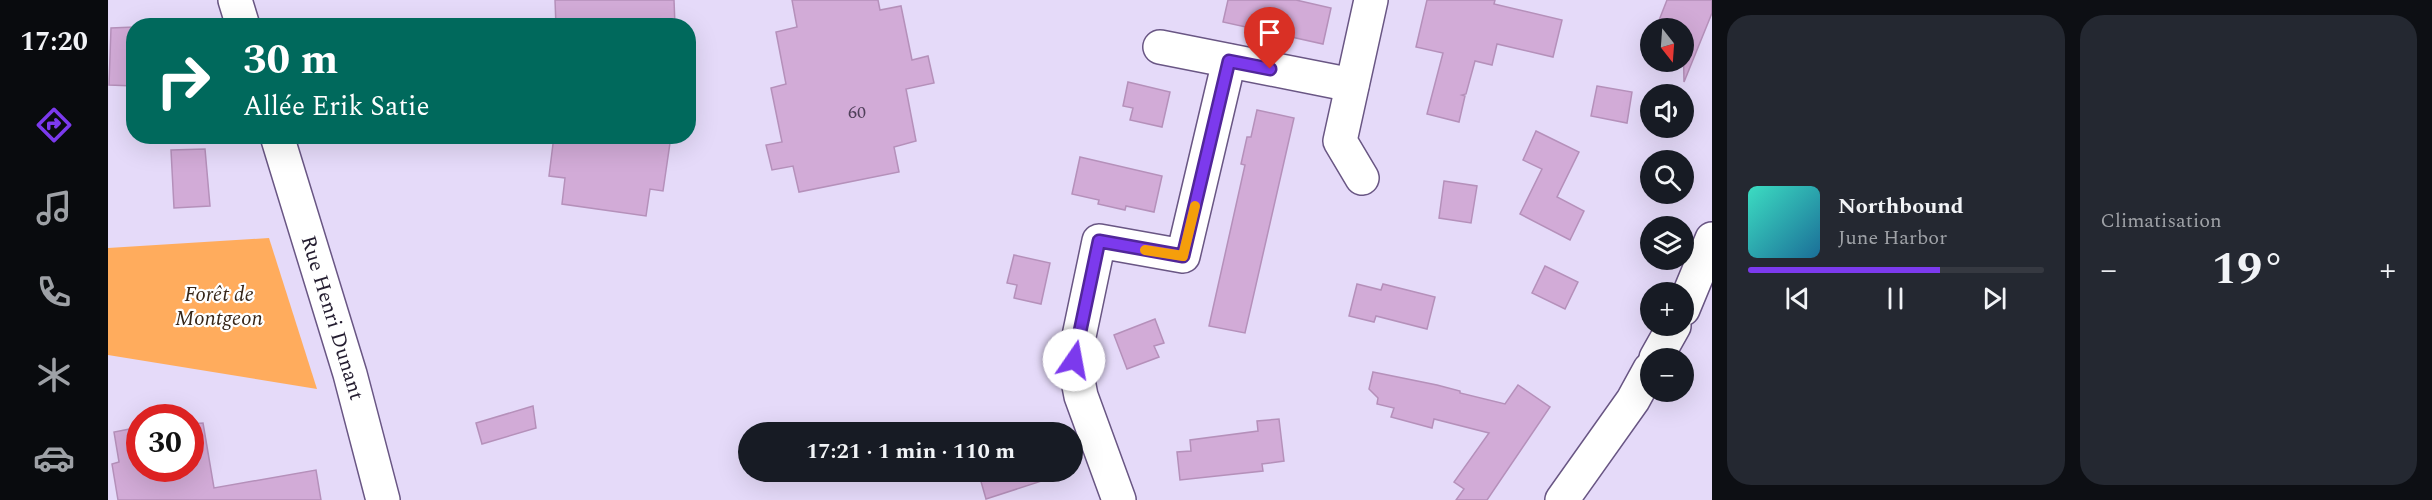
<!DOCTYPE html>
<html lang="fr">
<head>
<meta charset="utf-8">
<style>
  body { margin:0; font-family:Spectral,serif; background:#242831; color:#f1f3f6; height:100vh; display:flex; flex-direction:column; font-size:22px; white-space:nowrap }
  * { box-sizing:border-box; margin:0 }
  p { font-size:20px; color:#9ea1a6 }
  .icon { flex:none; width:33px; height:33px; fill:none; stroke:currentColor; stroke-width:2; stroke-linecap:round; stroke-linejoin:round }
  .map { position:relative; flex:1; overflow:hidden }
  .panel { display:flex; flex-direction:column; gap:15px; padding:15px; background:#0d0f14; width:720px }
  .panel>* { flex:none }
  .hud { position:absolute; left:18px; top:18px; width:570px; height:126px; border-radius:24px; box-shadow:0 6px 24px #0002; background:#00695c; color:#fff; overflow:hidden }
  .needle { width:39px; rotate:163deg }
  .controls { position:absolute; left:1532px; top:18px; display:grid; gap:12px }
  .controls a { display:grid; place-items:center; width:54px; height:54px; border-radius:50%; background:#171b24; box-shadow:0 6px 24px #0002; font-size:30px }
  .speed { position:absolute; left:18px; top:404px; display:flex; gap:12px; font-size:30px; font-weight:700; text-align:center }
  .speed>* { display:grid; place-content:center; width:78px; height:78px; border-radius:50%; background:#171b24; box-shadow:0 6px 24px #0002; line-height:1 }
  .speed .limit { border:9px solid #d22; background:#fff; color:#111 }
  .pin { position:absolute; display:grid; place-items:center; width:51px; height:51px; color:#fff; margin:-62px -26px; border-radius:50% 50% 50% 0; rotate:-45deg; box-shadow:0 0 6px #0007 }
  .pin .icon { rotate:45deg }
  .me { position:absolute; width:66px; margin:-33px; rotate:12deg; stroke-linejoin:round; filter:drop-shadow(0 0 4px #0008) }
  .turn { display:flex; align-items:center; gap:21px; height:126px; padding:0 18px; font-size:27px }
  .turn .icon { width:78px; height:78px; stroke-width:2.5 }
  .turn b { display:block; font-size:42px; line-height:51px }
  .big { font-size:45px; font-weight:700; line-height:1.1 }
  .panel .card { flex:1; display:flex; flex-direction:column; justify-content:center; gap:9px; min-width:0; padding:0 21px; border-radius:24px; background:#242831 }
  .song { display:flex; align-items:center; gap:18px }
  .cover { width:72px; height:72px; border-radius:9px; background:linear-gradient(135deg,hsl(170 70% 55%),hsl(200 70% 35%)) }
  .played { height:6px; border-radius:3px; background:linear-gradient(90deg,#7c3aed 65%,#363941 65%) }
  .keys { display:flex; justify-content:space-around; direction:ltr }
  .heat { display:flex; justify-content:space-between; align-items:center; font-size:33px; direction:ltr }
  .panel .tiles { flex:1; display:grid; gap:15px; grid-template-columns:repeat(2,1fr) }
  .trip { position:absolute; left:630px; top:422px; width:345px; height:60px; border-radius:30px; background:#171b24; box-shadow:0 6px 24px #0002; font-weight:700; line-height:60px; text-align:center }
  main { display:flex; flex:1; min-height:0 }
  .tabs { display:flex; flex-direction:column; width:108px; justify-content:space-around; align-items:center; background:#090b0e; color:#9ea1a6 }
  .tabs .icon { width:42px; height:42px }
  .tabs .on { color:#7c3aed }
  .tabs b { font-size:27px; color:#f1f3f6 }
  .map>svg:first-child { display:block }
</style>
</head>
<body>
<main>
<nav class="tabs">
<b>17:20</b>
<svg class="icon on" aria-label="directions" viewBox="0 0 24 24"><path d="M12 3l9 9-9 9-9-9zM9 14v-3h6M13 9l2 2-2 2"/></svg>
<svg class="icon" aria-label="music" viewBox="0 0 24 24"><path d="M9 18V5l10-2v13"/><circle cx="6" cy="18" r="3"/><circle cx="16" cy="16" r="3"/></svg>
<svg class="icon" aria-label="phone" viewBox="0 0 24 24"><path d="M5 4h4l2 5-3 2q2 4 5 5l2-3 5 2v4C11 20 4 13 5 4z"/></svg>
<svg class="icon" aria-label="climate" viewBox="0 0 24 24"><path d="M12 3v18M4 7l16 10M4 17L20 7"/></svg>
<svg class="icon" aria-label="car" viewBox="0 0 24 24"><path d="M5 17H2v-5l4-1 3-4h7l3 4 3 1v5h-3M9 17h6M6 11h13"/><circle cx="7" cy="17" r="2"/><circle cx="17" cy="17" r="2"/></svg>
</nav>
<div class="map">
<svg width="1604" height="500" viewBox="0 0 1604 500">
  <rect width="100%" height="100%" fill="#e5daf9"/>
  <polygon fill="#ffac5d" points="161,238 209,389 0,355 0,248"/>
  <g fill="#d2abd7" stroke="#b590ba" stroke-width="1.5">
    <polygon points="447,0 566,0 567,26 448,26"/>
    <polygon points="684,0 770,0 772,10 793,6 804,60 820,56 826,83 798,89 808,141 786,147 791,172 691,192 685,166 664,170 658,145 674,142 663,88 678,84 668,32 689,27"/>
    <polygon points="1120,0 1188,0 1223,8 1215,44 1115,22"/>
    <polygon points="1319,0 1387,0 1386,4 1454,20 1445,57 1389,44 1384,65 1367,61 1358,94 1354,95 1357,96 1351,122 1319,114 1335,53 1308,47"/>
    <polygon points="1559,0 1604,0 1604,13 1576,82 1575,28 1548,28"/>
    <polygon points="26,27 26,86 1,85 3,28"/>
    <polygon points="1020,82 1062,92 1054,127 1022,120 1025,108 1015,106"/>
    <polygon points="1489,86 1524,92 1519,123 1483,116"/>
    <polygon points="1149,110 1186,118 1137,333 1101,326 1137,165 1133,164 1139,137 1143,137"/>
    <polygon points="1428,131 1471,152 1449,197 1476,211 1462,240 1412,214 1434,169 1415,160"/>
    <polygon points="446,136 563,136 555,191 542,189 538,216 454,204 457,178 441,176"/>
    <polygon points="97,149 102,206 66,208 63,150"/>
    <polygon points="972,157 1054,176 1046,212 1018,206 1017,210 990,204 991,200 964,194"/>
    <polygon points="1336,181 1369,186 1363,223 1331,218"/>
    <polygon points="906,255 942,263 933,304 906,298 909,285 899,283"/>
    <polygon points="1437,266 1470,282 1457,309 1424,293"/>
    <polygon points="1249,284 1273,290 1275,284 1327,297 1319,329 1268,316 1266,322 1241,316"/>
    <polygon points="1047,319 1056,343 1046,346 1051,357 1019,369 1006,335"/>
    <polygon points="1265,372 1329,385 1352,391 1352,393 1397,404 1410,385 1442,407 1379,500 1348,500 1356,489 1346,482 1381,433 1326,419 1324,428 1283,417 1286,408 1269,404 1270,398 1261,389"/>
    <polygon points="425,406 428,428 374,444 368,423"/>
    <polygon points="1171,419 1176,461 1154,464 1155,471 1072,480 1069,452 1083,451 1082,440 1150,431 1149,421"/>
    <polygon points="95,423 106,488 208,470 213,500 10,500 4,464 11,462 6,432 32,427 32,468 82,468 82,424"/>
    <polygon points="870,471 948,471 949,476 878,499"/>
  </g>
  <g fill="none" stroke-linecap="round" stroke-linejoin="round">
    <defs>
      <g id="minor">
        <polyline points="127,0 135,26"/>
        <polyline points="1052,47 1244,85"/>
        <polyline points="169,136 242,374 275,500"/>
        <polyline points="1254,178 1232,141 1263,0"/>
        <polyline points="1011,500 973,396 966,360 991,241 1075,256 1121,61"/>
      </g>
      <g id="major">
        <polyline points="1575,309 1604,239"/>
        <polyline points="1548,358 1566,326"/>
        <polyline points="1454,500 1525,400 1542,369"/>
      </g>
    </defs>
    <use href="#minor" stroke="#695684" stroke-width="36"/>
    <use href="#major" stroke="#695684" stroke-width="36"/>
    <use href="#minor" stroke="#fff" stroke-width="33"/>
    <use href="#major" stroke="#fff" stroke-width="33"/>
  </g>
  <g fill="none" stroke-linecap="round" stroke-linejoin="round">
    <defs>
      <polyline id="route" points="966,360 991,241 1075,256 1121,61 1162,69"/>
    </defs>
    <use href="#route" stroke="#51269a" stroke-width="15"/>
    <use href="#route" stroke="#7c3aed" stroke-width="10"/>
    <polyline stroke="#f59e0b" stroke-width="10" points="1037,250 1075,256 1087,206"/>
  </g>
  <g text-anchor="middle" dominant-baseline="central" stroke-width="4.5" stroke-linejoin="round" paint-order="stroke">
    <g font-size="18" fill="#50405a">
      <text x="749" y="112">60</text>
    </g>
    <g font-size="21" font-style="italic" fill="#372618" stroke="#fff">
      <text x="111" y="295">Forêt de<tspan x="111" dy="24">Montgeon</tspan></text>
    </g>
    <g font-size="21" fill="#241d30" stroke="#fff">
      <text transform="translate(224 318) rotate(73)">Rue Henri Dunant</text>
    </g>
  </g>
</svg>
<div class="controls">
<a><svg class="needle" viewBox="-14 -14 28 28"><path d="M0-13l5 13h-10z" fill="#e53935"/><path d="M0 13l5-13h-10z" fill="#9ea1a6"/></svg></a>
<a><svg class="icon" aria-label="sound" viewBox="0 0 24 24"><path d="M4 9h4l5-4v14l-5-4H4zM17 9q2 3 0 6"/></svg></a>
<a><svg class="icon" aria-label="search" viewBox="0 0 24 24"><circle cx="10" cy="10" r="6"/><path d="M15 15l6 6"/></svg></a>
<a><svg class="icon" aria-label="layers" viewBox="0 0 24 24"><path d="M12 4l9 5-9 5-9-5zM3 14l9 5 9-5"/></svg></a>
<a>+</a>
<a>−</a>
</div>
<div class="speed"><div class="limit">30</div></div>
<div class="pin" style="left:1162px;top:69px;background:#d93025"><svg class="icon" aria-label="arrive" viewBox="0 0 24 24"><path d="M6 21V4h12l-3 4 3 4H6"/></svg></div>
<svg class="me" style="left:966px;top:360px" viewBox="-20 -20 40 40"><circle r="19" fill="#fff"/><path d="M0-13L10 11 0 6-10 11z" fill="#7c3aed"/></svg>
<div class="trip">17:21 · 1 min · 110 m</div>
<div class="hud">
<div class="turn"><svg class="icon" aria-label="right" viewBox="0 0 24 24"><path d="M7 20v-9h11M14 6l5 5-5 5"/></svg><div><b>30 m</b>Allée Erik Satie</div></div>
</div>
</div>
<section class="panel">
<div class="tiles">
<div class="card">
<div class="song"><i class="cover"></i><div><b>Northbound</b><p>June Harbor</p></div></div>
<div class="played"></div>
<div class="keys"><svg class="icon" aria-label="previous" viewBox="0 0 24 24"><path d="M18 5L8 12l10 7zM5 5v14"/></svg><svg class="icon" aria-label="pause" viewBox="0 0 24 24"><path d="M8 5v14M16 5v14"/></svg><svg class="icon" aria-label="next" viewBox="0 0 24 24"><path d="M6 5l10 7-10 7zM19 5v14"/></svg></div>
</div>
<div class="card"><p>Climatisation</p>
<div class="heat"><a>−</a><b class="big">19°</b><a>+</a></div>
</div>
</div>
</section>
</main>
</body>
</html>
